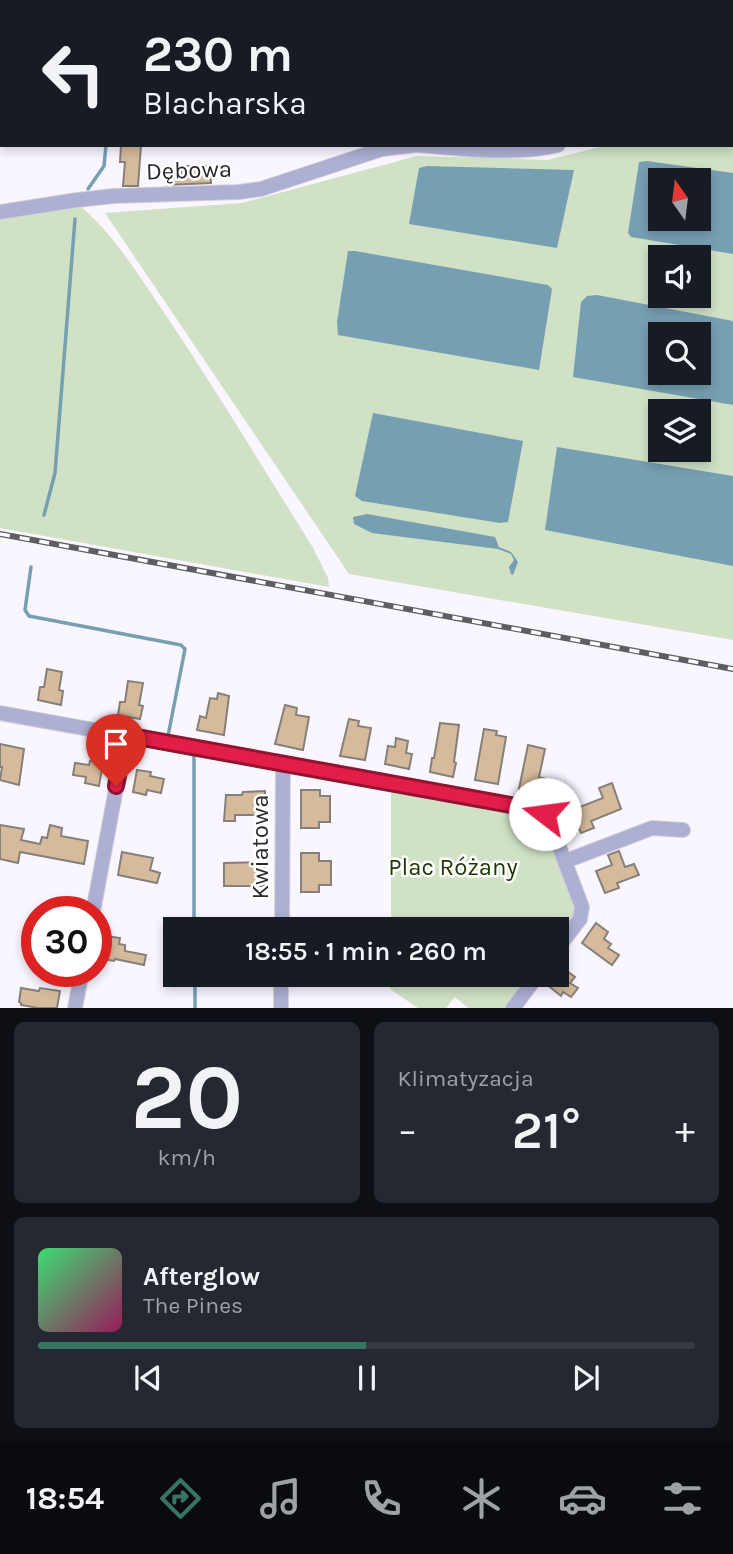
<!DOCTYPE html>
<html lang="pl">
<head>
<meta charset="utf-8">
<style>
  body { margin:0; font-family:Karla,sans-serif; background:#242831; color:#f1f3f6; height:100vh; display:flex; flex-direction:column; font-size:26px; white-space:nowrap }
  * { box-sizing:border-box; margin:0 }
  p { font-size:23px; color:#9ea1a6 }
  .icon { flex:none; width:38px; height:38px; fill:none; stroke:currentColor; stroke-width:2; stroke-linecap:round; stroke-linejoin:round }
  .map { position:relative; height:1008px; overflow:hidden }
  .drawer { display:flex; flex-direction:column; gap:14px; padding:14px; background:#0d0f14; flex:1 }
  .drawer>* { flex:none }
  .hud { position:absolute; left:0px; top:0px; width:733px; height:147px; box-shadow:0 4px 10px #0003; background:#171b24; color:#f1f3f6; overflow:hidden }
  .needle { width:46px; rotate:346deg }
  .controls { position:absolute; left:648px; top:168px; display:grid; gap:14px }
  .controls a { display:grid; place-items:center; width:63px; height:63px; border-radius:0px; background:#171b24; box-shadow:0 4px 10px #0003; font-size:35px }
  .speed { position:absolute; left:21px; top:896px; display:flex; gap:14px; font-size:35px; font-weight:700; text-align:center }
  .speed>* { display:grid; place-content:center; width:91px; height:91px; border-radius:50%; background:#171b24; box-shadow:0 4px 10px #0003; line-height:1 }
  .speed .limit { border:10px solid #d22; background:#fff; color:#111 }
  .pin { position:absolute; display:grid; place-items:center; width:60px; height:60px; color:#fff; margin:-72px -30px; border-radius:50% 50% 50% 0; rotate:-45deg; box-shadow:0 0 7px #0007 }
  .pin .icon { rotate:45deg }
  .me { position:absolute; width:77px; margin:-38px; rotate:285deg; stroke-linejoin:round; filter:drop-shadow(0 0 5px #0008) }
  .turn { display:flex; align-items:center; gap:24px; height:147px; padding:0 28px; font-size:32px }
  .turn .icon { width:91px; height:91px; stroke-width:2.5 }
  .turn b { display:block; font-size:49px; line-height:60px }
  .big { font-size:52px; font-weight:600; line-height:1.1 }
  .drawer .tile { flex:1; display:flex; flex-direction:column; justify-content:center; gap:10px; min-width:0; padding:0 24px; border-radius:10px; background:#242831 }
  .drawer .dial { align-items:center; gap:0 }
  .dial b { font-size:91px; line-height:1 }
  .song { display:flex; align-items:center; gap:21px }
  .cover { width:84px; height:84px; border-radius:10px; background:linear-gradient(135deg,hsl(140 70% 55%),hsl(330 70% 35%)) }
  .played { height:7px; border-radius:4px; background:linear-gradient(90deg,#367562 50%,#363941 50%) }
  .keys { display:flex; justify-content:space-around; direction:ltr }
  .heat { display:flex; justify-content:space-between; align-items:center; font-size:38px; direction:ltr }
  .drawer .tiles { flex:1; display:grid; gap:14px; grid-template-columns:1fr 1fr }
  .tile:last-child { grid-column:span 2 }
  .trip { position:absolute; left:163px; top:917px; width:406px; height:70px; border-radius:0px; background:#171b24; box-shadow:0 4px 10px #0003; font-weight:600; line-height:70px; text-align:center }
  .dock { display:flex; height:112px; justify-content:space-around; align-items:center; background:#090b0e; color:#9ea1a6 }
  .dock .icon { width:49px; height:49px }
  .dock .on { color:#367562 }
  .dock b { font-size:32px; color:#f1f3f6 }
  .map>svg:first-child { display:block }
</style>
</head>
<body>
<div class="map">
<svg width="733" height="1008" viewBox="0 0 733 1008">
  <rect width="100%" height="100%" fill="#f9f6ff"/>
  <g fill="#d0e1c6" fill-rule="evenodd">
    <path d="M732 114H733V640L349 574 105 213 242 203 417 156 547 160 609 145H732ZM660 180H698V219H660ZM660 257H698V296H660ZM660 334H698V373H660ZM660 411H698V450H660Z"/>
    <path d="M79 205C114 234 139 276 165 314 216 390 263 468 312 546L328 578 329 587 0 528V217Z"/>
    <polygon points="391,792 542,820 576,909 573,918 557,940 556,929 391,929"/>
    <polygon points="390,975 531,975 506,1008 468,1008 455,997 446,1008 418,1008 390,989"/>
  </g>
  <g fill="#779fb2" fill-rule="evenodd">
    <path d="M647 161 733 173V254L631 237 628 233 639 162ZM698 180V219H660V180Z"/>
    <polygon points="427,166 574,170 557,248 409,224 419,168"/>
    <polygon points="348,251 355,251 548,285 552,289 539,370 338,335 337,322"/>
    <path d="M597 295 733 321V405L573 377 581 302 587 296ZM698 334V373H660V334Z"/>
    <polygon points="373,413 523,441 508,522 500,523 362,501 355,496"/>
    <polygon points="557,447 733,476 733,566 545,530"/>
    <polygon points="367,514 495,537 499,547 511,552 518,562 513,575 511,574 509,567 514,560 511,554 498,549 372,533 354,524 353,517"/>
  </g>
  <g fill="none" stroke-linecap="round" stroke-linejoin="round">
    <g stroke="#779fb2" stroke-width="3.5">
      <polyline points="114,2 114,0"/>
      <polyline points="88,189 104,166 106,145"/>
      <polyline points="44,515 55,473 75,219"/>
      <polyline points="31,567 25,610 29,616 181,645 185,649 168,736"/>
      <polyline points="194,754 194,929"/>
      <polyline points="195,975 195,1008"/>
    </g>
  </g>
  <g fill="#d5bb9c" stroke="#86807a" stroke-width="2">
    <polygon points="121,145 141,145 138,186 123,186 125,162 120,162"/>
    <polygon points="181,166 211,166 211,183 167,185 167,176 181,176"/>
    <polygon points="47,669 62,672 59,690 63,691 61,705 38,700 40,687 44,687"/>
    <polygon points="128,681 143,683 139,705 143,706 140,719 118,715 120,702 125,702"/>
    <polygon points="218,693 229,696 224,735 197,730 200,716 206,718 210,698 217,699"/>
    <polygon points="285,705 297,708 296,715 309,717 303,750 275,744"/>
    <polygon points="349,719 359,721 358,726 371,728 365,760 340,756"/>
    <polygon points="440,723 459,725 454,762 456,763 453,777 430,772 432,758 434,758"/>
    <polygon points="484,729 497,731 496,735 506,737 498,784 475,780"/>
    <polygon points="396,738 408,741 406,753 412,754 409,769 385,764 388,746 395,747"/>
    <polygon points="0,744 24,749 19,785 0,780 2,767 0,767"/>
    <polygon points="528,745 545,749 539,777 546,779 543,794 519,789"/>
    <polygon points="90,761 103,763 99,786 85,783 86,777 73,775 75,763 89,765"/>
    <polygon points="137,770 151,772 150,776 164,779 161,793 147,790 146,795 133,792"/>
    <polygon points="612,783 621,809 591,821 594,828 581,833 572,810 603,798 599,788"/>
    <polygon points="301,790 320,790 320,796 330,796 330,822 319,822 319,828 301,828"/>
    <polygon points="265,791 265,815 235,815 235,821 224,821 226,795 242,795 243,792"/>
    <polygon points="0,825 24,829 21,840 40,844 42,837 47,838 50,825 62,828 61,836 88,841 84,864 20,852 18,863 0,859"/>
    <polygon points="619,851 625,867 634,864 639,875 617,883 619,888 605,893 596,871 612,865 608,855"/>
    <polygon points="122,852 153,858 150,870 160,873 157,883 118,875"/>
    <polygon points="301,853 319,853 319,861 331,861 331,885 319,885 319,892 301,892"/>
    <polygon points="264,862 264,886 224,886 224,863"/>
    <polygon points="596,923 608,932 604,939 611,944 608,948 619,955 612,965 582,943"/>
    <polygon points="107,936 120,938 119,944 125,945 125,951 146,955 144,965 115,959 114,961 103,959"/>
    <polygon points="564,969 575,977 570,983 578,988 571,997 563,992 561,996 550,987"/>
    <polygon points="21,988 39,991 40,988 60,991 57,1008 38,1008 21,1005 21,1003 19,1002"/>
  </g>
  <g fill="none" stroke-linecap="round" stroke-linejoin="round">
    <defs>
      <g id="lane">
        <polyline points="324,2 324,0"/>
        <polyline points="510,2 510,0"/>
      </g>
      <g id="street">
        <polyline points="732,101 733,100"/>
        <path d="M416 145C459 148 516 156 558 145"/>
        <polyline points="0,212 77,200 114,196 239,192 261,189 382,149 416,145"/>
        <polyline points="0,713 538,810 545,814 549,820 582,907 580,919 556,950"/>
        <polyline points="566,861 652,828 683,830"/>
        <polyline points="93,912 126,735"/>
        <polyline points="282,929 283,764"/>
        <polyline points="75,1008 82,971"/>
        <polyline points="281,1008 281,975"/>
        <polyline points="513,1008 538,975"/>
      </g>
    </defs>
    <use href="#lane" stroke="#d4d1d9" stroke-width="9"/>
    <use href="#street" stroke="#d4d1d9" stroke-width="16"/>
    <use href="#lane" stroke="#adafd3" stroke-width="7"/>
    <use href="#street" stroke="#adafd3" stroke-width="14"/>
    <defs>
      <polyline id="rail" points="0,534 733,669"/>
    </defs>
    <use href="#rail" stroke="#5e5d62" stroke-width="6"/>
    <use href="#rail" stroke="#fff" stroke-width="3.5" stroke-dasharray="10" stroke-linecap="butt"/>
  </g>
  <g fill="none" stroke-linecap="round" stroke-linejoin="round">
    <defs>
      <polyline id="route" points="116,786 126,735 538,810 545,814"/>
    </defs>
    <use href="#route" stroke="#92132f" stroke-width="18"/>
    <use href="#route" stroke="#e11d48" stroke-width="12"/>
  </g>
  <g text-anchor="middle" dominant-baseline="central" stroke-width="5" stroke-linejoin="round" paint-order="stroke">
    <g font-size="24" fill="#29282c" stroke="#fff">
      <text transform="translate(189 170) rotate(-2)">Dębowa</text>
      <text transform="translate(260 847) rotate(-90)">Kwiatowa</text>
    </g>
    <g font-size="24" fill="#1d3805" stroke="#fff">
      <text x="453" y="867">Plac Różany</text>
    </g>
  </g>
</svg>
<div class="controls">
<a><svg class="needle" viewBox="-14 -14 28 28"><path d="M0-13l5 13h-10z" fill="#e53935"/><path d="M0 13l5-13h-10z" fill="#9ea1a6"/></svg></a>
<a><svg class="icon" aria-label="sound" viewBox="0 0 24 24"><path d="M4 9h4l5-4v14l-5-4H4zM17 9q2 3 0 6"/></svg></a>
<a><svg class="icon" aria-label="search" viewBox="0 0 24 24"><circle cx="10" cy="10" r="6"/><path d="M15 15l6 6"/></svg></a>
<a><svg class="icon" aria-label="layers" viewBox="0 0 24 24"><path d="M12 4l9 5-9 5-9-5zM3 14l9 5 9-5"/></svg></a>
</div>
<div class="speed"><div class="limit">30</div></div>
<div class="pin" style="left:116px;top:786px;background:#d93025"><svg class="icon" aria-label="arrive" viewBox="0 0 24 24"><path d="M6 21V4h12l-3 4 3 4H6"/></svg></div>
<svg class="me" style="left:545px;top:814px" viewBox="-20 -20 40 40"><circle r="19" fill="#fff"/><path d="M0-13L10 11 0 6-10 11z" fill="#e11d48"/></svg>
<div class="trip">18:55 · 1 min · 260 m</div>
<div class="hud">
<div class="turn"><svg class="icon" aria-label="left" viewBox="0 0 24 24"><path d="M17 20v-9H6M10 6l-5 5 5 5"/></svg><div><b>230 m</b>Blacharska</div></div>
</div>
</div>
<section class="drawer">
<div class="tiles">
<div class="tile dial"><b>20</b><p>km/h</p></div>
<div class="tile"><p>Klimatyzacja</p>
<div class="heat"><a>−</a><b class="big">21°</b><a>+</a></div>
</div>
<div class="tile">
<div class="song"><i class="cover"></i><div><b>Afterglow</b><p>The Pines</p></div></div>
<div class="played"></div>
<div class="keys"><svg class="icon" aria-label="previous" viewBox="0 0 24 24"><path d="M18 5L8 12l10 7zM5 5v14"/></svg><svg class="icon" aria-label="pause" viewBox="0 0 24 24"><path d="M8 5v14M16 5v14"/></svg><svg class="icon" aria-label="next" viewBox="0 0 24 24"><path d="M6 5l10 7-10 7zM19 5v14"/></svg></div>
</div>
</div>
</section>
<nav class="dock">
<b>18:54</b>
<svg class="icon on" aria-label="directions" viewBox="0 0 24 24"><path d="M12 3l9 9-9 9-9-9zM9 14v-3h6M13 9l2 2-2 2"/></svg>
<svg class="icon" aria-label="music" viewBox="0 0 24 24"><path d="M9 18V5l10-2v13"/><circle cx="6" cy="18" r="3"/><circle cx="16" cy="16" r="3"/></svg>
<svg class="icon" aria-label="phone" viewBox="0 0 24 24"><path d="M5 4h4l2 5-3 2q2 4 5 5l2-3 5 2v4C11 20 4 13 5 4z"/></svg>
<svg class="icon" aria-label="climate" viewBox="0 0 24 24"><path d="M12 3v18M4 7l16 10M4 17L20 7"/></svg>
<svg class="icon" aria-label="car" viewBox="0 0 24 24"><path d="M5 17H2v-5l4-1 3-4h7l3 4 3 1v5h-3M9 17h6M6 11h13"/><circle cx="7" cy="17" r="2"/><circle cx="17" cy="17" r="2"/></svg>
<svg class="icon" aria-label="filters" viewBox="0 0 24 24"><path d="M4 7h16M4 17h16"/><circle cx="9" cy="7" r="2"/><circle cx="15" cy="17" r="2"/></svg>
</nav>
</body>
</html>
